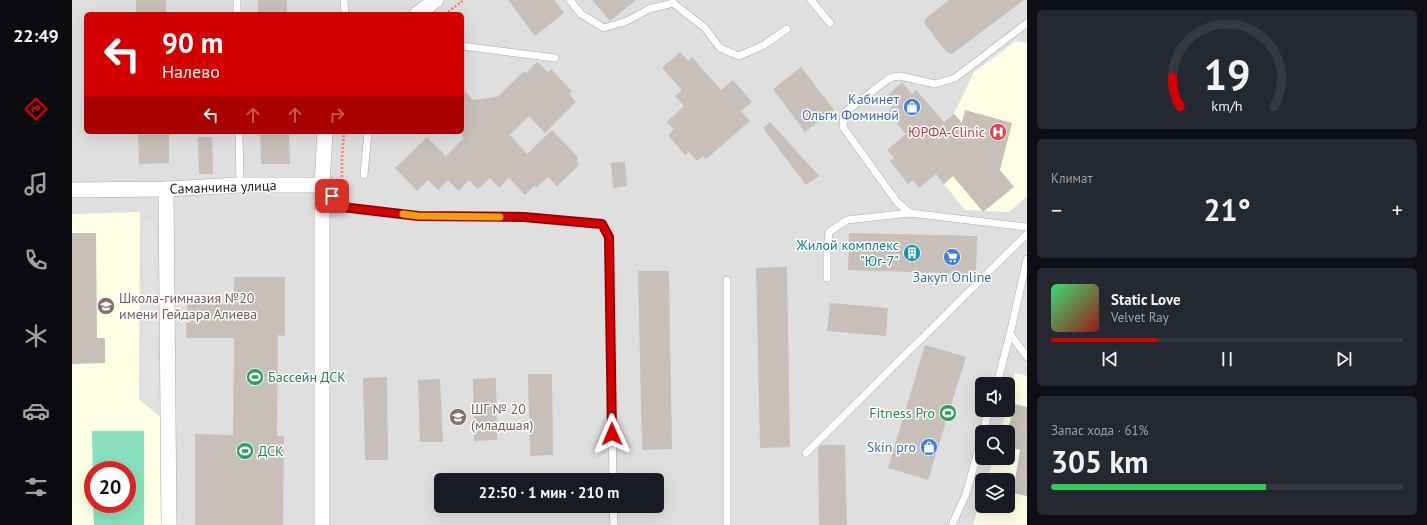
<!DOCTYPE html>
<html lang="ru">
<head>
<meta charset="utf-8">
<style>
  body { margin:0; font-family:"PT Sans",sans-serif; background:#242831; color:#f1f3f6; height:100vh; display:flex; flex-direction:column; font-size:15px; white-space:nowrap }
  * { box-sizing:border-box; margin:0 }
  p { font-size:13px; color:#9ea1a6 }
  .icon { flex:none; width:22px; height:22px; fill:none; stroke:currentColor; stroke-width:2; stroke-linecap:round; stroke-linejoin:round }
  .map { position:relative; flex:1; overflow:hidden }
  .sheet { display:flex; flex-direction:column; gap:10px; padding:10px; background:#0d0f14; width:400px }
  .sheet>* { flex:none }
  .banner { position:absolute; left:12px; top:12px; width:380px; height:122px; border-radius:6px; box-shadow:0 4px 16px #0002; background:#d40000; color:#fff; overflow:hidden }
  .buttons { position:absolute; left:903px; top:377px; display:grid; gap:8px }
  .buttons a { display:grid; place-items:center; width:40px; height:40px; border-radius:6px; background:#171b24; box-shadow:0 4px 16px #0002; font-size:20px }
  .speed { position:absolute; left:12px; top:461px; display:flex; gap:8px; font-size:20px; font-weight:700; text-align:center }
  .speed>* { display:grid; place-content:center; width:52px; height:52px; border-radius:50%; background:#171b24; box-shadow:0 4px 16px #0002; line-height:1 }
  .speed .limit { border:6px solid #d22; background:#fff; color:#111 }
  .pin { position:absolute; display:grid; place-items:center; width:34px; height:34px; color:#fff; margin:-17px; border-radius:8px; box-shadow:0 2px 6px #0006 }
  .me { position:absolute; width:44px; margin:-22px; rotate:359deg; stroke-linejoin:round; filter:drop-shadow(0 0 3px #0008) }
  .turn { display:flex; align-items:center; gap:14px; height:84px; padding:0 12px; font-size:18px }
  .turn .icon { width:52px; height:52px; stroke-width:2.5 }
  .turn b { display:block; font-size:28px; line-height:34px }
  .lanes { display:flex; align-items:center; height:38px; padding:0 12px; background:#0003; justify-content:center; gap:20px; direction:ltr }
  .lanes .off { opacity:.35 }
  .big { font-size:30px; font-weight:700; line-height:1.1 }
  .sheet .tile { flex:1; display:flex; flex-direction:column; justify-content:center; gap:6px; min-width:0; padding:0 14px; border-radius:6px; background:#242831 }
  .sheet .dial { align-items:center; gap:0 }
  .dial svg { height:104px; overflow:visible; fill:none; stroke:#363941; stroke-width:7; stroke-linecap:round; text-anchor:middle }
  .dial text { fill:#f1f3f6; stroke:none }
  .song { display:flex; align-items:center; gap:12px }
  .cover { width:48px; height:48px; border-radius:6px; background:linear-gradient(135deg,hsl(140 70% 55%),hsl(0 70% 35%)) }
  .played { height:4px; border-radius:2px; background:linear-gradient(90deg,#d40000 30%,#363941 30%) }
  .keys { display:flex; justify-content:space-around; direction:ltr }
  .heat { display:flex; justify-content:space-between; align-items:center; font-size:22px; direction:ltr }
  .charge { height:6px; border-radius:3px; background:linear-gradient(90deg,#34c759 61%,#363941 0) }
  .trip { position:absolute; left:362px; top:473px; width:230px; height:40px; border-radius:6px; background:#171b24; box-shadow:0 4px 16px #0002; font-weight:700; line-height:40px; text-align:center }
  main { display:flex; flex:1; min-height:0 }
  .dock { display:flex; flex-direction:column; width:72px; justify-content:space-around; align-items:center; background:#090b0e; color:#9ea1a6 }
  .dock .icon { width:28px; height:28px }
  .dock .active { color:#d40000 }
  .dock b { font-size:18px; color:#f1f3f6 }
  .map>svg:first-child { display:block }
</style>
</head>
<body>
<main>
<nav class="dock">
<b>22:49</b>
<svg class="icon active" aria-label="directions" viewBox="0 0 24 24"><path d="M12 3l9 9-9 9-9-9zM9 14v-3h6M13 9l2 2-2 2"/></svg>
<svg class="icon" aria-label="music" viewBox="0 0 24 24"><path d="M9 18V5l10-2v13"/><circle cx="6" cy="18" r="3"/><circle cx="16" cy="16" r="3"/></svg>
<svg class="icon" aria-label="phone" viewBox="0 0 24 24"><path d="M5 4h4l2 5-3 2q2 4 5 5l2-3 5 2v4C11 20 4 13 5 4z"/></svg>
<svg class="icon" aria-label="climate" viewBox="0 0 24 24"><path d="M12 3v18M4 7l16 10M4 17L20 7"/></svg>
<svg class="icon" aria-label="car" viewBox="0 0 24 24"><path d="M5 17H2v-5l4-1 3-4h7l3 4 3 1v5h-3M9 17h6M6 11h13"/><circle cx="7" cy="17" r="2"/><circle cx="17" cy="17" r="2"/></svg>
<svg class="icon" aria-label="filters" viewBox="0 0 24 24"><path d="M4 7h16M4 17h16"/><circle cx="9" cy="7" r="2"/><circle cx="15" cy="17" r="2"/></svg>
</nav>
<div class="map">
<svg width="955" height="525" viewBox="0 0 955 525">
  <rect width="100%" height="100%" fill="#f2efe9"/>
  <path fill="#e0dfdf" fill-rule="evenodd" d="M0 0H955V525H0ZM14 14H390V132H14ZM910 384H936V410H910ZM910 432H936V458H910ZM21 470H55V504H21ZM369 480H585V506H369ZM910 480H936V506H910Z"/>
  <g fill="#ffffe5" fill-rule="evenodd">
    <polygon points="944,41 955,43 955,196 937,212 893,210 872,184 912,150 882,114 902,72"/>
    <path d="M68 212 67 399 88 417 89 525H0V214ZM21 470H55V504H21Z"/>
    <polygon points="943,373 953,375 955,378 955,525 901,525 910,496 910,506 936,506 936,480 915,480 922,458 936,458 936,432 929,432 934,410 936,410 936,401"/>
  </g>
  <polygon fill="#88e0be" points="20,431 72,431 72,525 22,525 21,504 55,504 55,470 21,470 21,480"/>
  <polygon fill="#e2e2e2" points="71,220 82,220 84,410 71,400"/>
  <g fill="#c7bfb8">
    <rect x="64" y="0" width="30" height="14"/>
    <rect x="186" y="0" width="29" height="14"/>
    <polygon points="436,0 482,0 492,13 463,36"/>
    <polygon points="520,0 564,0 538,21"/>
    <polygon points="877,0 952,0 880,54 874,52 852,23 854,18"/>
    <polygon points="608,52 616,61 620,57 649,90 661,80 680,102 669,111 678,121 634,159 631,156 625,161 617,152 613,155 596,135 602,129 595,122 612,106 603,96 610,90 590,68"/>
    <polygon points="465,62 476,72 479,69 500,91 497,94 504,102 473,133 457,116 438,135 455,154 480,130 505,156 506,166 485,186 476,177 464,188 462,186 453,195 437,178 427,188 418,178 406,189 397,180 386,191 376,180 366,190 356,180 345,191 323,168 355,137 374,156 392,138 390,136 390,88 401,100 425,97 452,71 454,73"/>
    <polygon points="729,67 762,110 733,132 701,89"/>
    <polygon points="830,82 840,94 844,90 872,122 882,114 890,123 893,110 940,123 928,170 942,187 911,212 881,176 872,184 864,174 847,188 841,180 836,184 818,161 822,158 815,150 834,134 825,124 827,122 817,110 822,105 815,96"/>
    <polygon points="698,122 747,176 734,185 691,128"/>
    <polygon points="66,132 97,132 97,163 67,164"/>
    <polygon points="188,132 217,132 218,164 189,164"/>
    <polygon points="126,137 140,137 141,174 127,174"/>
    <polygon points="553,162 555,186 541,188 539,163"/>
    <polygon points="0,233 24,233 25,338 33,338 33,363 0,364"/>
    <polygon points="777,233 905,236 904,274 776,270"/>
    <polygon points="715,267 718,447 688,448 684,268"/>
    <polygon points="566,271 597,271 600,449 570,450"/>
    <polygon points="162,277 213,277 213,336 206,335 205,436 212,436 211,525 123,525 123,434 161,435 162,338 114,338 115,304 162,304"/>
    <polygon points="758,303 816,308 814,336 755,331"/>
    <polygon points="853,345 894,357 856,480 816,468"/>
    <polygon points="456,374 480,374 481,455 458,456"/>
    <polygon points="315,377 316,460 293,460 291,378"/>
    <polygon points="424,378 425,440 402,441 401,379"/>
    <polygon points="368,379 371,442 348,442 346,380"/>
    <polygon points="943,404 955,407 955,496 941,493 948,450 936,447 936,429"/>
    <polygon points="749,445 773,445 775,525 747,525 746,449"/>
  </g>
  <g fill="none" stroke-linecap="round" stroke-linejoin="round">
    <defs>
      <g id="service">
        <polyline points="165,0 165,14"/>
        <polyline points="272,0 273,14"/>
        <polyline points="498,0 509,14 532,28 555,21 577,9 601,3 633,28 648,48 667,56 690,46 715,29"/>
        <polyline points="739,0 758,23"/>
        <polyline points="955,23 883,78 863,84 828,76 821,77 815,80 772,113 771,127 825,202 838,213 955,227"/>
        <polyline points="390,46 483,58"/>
        <polyline points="167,132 168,185"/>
        <polyline points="292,175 296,132"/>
        <polyline points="252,187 270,207 347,216 452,217 530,224 537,237 541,480"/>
        <polyline points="755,278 755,251 757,232 775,220 838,213"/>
        <polyline points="655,280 655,525"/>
        <polyline points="938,334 955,259"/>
        <polyline points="925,384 938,334 955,357"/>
        <polyline points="911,432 917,410"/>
        <polyline points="734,453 955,234"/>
        <polyline points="541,506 542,525"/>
        <polyline points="880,525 894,494 910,437"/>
      </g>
      <g id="minor">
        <polyline points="345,14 364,0"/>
        <polyline points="94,189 97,525"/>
        <polyline points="0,190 94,189 168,185 250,185 253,132"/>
        <polyline points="250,525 250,185"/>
      </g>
    </defs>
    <use href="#service" stroke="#a9a9a9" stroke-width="8"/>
    <use href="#minor" stroke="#a9a9a9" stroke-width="16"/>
    <g stroke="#fa8072" stroke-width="2.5" stroke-dasharray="2 2" stroke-linecap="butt">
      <polyline points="373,14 392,0"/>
      <polyline points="270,189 270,158 272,132"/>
    </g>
    <use href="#service" stroke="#fff" stroke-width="7"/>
    <use href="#minor" stroke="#fff" stroke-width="15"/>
  </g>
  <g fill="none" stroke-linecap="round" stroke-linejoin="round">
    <defs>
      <polyline id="route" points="260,196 270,207 346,216 452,217 530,224 537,237 540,434"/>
    </defs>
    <use href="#route" stroke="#8a0000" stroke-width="10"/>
    <use href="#route" stroke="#d40000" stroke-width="7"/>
    <polyline stroke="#f59e0b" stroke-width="7" points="331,214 346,216 428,217"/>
  </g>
  <defs>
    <symbol id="shop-disc" viewBox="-11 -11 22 22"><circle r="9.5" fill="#3f7fe0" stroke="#fff"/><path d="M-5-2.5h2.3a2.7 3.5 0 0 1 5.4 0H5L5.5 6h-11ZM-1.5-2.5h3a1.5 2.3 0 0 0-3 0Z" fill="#fff"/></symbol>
    <symbol id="hospital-disc" viewBox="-11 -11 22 22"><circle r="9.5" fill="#e0444e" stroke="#fff"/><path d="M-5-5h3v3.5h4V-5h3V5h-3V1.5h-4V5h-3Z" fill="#fff"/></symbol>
    <symbol id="building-disc" viewBox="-11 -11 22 22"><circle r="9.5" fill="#0f9aa8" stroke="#fff"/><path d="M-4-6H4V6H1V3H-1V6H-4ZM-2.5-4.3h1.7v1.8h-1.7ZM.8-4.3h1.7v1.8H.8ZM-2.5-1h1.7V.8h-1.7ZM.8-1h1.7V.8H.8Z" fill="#fff"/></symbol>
    <symbol id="supermarket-disc" viewBox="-11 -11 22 22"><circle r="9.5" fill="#3f7fe0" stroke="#fff"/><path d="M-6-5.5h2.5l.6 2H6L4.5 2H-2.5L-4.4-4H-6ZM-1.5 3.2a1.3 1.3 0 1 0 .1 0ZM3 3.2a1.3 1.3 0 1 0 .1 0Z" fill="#fff"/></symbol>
    <symbol id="school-disc" viewBox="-11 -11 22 22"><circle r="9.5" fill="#8d6e63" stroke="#fff"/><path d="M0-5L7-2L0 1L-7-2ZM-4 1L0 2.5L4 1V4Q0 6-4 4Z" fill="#fff"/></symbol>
    <symbol id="stadium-disc" viewBox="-11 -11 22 22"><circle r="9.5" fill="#2e9e5b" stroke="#fff"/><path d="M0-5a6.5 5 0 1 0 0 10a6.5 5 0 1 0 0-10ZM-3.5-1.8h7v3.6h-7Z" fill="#fff"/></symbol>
  </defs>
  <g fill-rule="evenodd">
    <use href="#shop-disc" x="830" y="97" width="20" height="20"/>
    <use href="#hospital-disc" x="916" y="122" width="20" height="20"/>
    <use href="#building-disc" x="830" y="243" width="20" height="20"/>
    <use href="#supermarket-disc" x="870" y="247" width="20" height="20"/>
    <use href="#school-disc" x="24" y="296" width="20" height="20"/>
    <use href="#stadium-disc" x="173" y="367" width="20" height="20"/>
    <use href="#stadium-disc" x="866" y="403" width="20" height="20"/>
    <use href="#school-disc" x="376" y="407" width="20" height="20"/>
    <use href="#shop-disc" x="847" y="437" width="20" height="20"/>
    <use href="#stadium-disc" x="163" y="441" width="20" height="20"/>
  </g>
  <g text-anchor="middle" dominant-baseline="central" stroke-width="3" stroke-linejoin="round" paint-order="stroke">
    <g font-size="14" fill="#366cbe" stroke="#fff" text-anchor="end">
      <text x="827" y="99">Кабинет<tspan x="827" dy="16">Ольги Фоминой</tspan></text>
      <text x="880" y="277" text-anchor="middle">Закуп Online</text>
      <text x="844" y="447">Skin pro</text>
    </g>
    <g font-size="14" fill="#be3a42" stroke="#fff" text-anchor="end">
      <text x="913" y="132">ЮРФА-Clinic</text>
    </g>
    <g font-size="14" fill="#222" stroke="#fff">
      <text transform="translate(151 187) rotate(-2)">Саманчина улица</text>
    </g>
    <g font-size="14" fill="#0d838f" stroke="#fff" text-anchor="end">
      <text x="827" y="245">Жилой комплекс<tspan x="827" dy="16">"Юг-7"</tspan></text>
    </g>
    <g font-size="14" fill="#785e54" stroke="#fff" text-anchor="start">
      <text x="47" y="298">Школа-гимназия №20<tspan x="47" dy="16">имени Гейдара Алиева</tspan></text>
      <text x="399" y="409">ШГ № 20<tspan x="399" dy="16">(младшая)</tspan></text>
    </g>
    <g font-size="14" fill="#27864d" stroke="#fff" text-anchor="start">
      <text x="196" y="377">Бассейн ДСК</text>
      <text x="863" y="413" text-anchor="end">Fitness Pro</text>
      <text x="186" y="451">ДСК</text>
    </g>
  </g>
</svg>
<div class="buttons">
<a><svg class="icon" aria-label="sound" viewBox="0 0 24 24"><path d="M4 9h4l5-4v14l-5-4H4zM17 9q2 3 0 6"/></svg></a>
<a><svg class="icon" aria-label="search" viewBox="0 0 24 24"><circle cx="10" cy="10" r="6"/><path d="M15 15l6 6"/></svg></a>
<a><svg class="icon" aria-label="layers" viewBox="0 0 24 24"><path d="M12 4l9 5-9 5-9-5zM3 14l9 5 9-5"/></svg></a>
</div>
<div class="speed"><div class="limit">20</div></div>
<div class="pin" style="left:260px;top:196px;background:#d93025"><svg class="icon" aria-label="arrive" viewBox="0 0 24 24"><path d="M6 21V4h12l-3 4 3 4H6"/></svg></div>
<svg class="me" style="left:540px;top:434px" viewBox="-20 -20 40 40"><path d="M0-17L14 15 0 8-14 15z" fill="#d40000" stroke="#fff" stroke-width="4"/></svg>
<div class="trip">22:50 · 1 мин · 210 m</div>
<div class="banner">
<div class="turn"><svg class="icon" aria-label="left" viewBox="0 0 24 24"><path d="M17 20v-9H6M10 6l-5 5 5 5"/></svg><div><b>90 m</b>Налево</div></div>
<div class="lanes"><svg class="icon" aria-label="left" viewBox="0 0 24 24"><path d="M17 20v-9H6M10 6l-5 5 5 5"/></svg><svg class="icon off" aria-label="ahead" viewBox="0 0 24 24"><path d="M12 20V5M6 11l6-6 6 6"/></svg><svg class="icon off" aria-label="ahead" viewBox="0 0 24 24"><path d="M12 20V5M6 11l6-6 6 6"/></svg><svg class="icon off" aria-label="right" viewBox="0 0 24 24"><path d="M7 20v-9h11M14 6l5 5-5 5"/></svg></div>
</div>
</div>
<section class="sheet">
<div class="tile dial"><svg viewBox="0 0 100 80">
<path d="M14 69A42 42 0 1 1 86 69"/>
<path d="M14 69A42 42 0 0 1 8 46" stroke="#d40000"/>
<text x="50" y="56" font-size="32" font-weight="700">19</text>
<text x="50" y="72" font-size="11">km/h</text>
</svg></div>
<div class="tile"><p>Климат</p>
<div class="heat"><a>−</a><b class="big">21°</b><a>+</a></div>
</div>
<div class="tile">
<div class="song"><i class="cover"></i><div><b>Static Love</b><p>Velvet Ray</p></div></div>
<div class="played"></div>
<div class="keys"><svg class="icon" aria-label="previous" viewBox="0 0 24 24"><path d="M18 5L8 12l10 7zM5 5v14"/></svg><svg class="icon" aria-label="pause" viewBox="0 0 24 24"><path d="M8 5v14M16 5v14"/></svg><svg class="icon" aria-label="next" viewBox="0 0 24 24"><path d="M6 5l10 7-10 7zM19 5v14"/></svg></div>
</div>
<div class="tile"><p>Запас хода · 61%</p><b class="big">305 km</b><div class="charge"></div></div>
</section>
</main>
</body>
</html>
